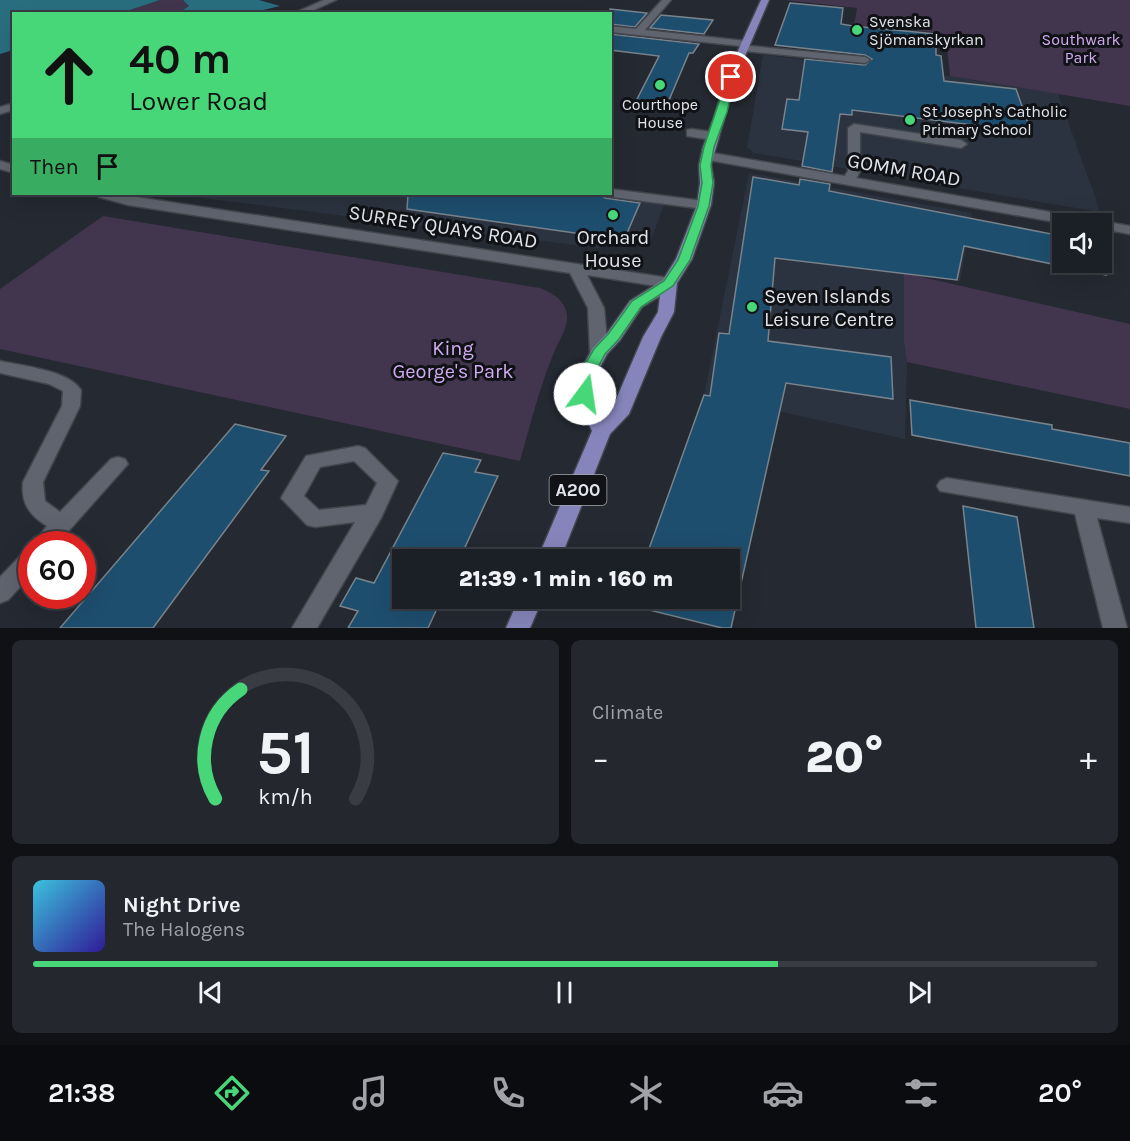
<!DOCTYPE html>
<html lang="en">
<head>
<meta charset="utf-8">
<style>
  body { margin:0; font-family:Karla,sans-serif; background:#24272e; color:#f1f3f6; height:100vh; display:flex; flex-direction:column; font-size:22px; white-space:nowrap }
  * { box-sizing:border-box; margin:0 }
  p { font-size:20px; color:#a0a2a7 }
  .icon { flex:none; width:33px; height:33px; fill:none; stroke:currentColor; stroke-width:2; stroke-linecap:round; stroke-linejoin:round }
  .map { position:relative; height:628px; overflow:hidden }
  .sheet { display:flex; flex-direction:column; gap:12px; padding:12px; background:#0f1115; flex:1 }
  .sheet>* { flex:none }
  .hud { position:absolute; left:12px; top:12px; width:600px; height:183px; border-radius:0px; box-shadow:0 6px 24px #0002,0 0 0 2px #393d43; background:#47d779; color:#111; overflow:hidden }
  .controls { position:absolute; left:1052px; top:213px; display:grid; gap:12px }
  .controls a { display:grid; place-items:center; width:60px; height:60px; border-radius:0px; background:#1b1f26; box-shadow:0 6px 24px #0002,0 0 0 2px #393d43; font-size:30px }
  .speed { position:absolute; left:18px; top:531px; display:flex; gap:12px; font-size:30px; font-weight:700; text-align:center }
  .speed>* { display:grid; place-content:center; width:78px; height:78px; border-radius:50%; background:#1b1f26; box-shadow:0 6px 24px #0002,0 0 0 2px #393d43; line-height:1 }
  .speed .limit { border:9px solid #d22; background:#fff; color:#111 }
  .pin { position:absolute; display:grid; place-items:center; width:51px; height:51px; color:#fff; margin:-26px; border:3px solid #fff; border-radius:50%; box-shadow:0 2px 6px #0007 }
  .me { position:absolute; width:66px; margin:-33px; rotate:14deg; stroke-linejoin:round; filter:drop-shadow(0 0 4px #0008) }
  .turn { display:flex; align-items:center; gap:21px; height:126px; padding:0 18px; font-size:27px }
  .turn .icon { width:78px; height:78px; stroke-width:2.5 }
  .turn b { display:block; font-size:42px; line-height:51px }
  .then { display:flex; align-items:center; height:57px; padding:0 18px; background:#0003; gap:12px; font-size:22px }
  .big { font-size:45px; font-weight:800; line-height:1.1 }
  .sheet .card { flex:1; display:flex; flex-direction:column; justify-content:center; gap:9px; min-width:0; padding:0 21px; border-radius:9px; background:#24272e }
  .sheet .dial { align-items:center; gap:0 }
  .dial svg { height:156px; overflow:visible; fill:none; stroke:#393d43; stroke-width:7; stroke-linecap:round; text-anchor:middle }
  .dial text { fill:#f1f3f6; stroke:none }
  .song { display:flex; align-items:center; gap:18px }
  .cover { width:72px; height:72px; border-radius:9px; background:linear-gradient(135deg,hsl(190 70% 55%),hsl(250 70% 35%)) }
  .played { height:6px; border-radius:3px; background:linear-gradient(90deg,#47d779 70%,#393d43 70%) }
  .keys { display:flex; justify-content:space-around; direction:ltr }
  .heat { display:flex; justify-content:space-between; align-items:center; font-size:33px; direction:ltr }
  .sheet .tiles { flex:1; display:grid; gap:12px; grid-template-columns:1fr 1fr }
  .card:last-child { grid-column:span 2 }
  .trip { position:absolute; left:392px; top:549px; width:348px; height:60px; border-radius:0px; background:#1b1f26; box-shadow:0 6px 24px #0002,0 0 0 2px #393d43; font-weight:800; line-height:60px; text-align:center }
  .tab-bar { display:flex; height:96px; justify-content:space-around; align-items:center; background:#0b0c0f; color:#a0a2a7 }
  .tab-bar .icon { width:42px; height:42px }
  .tab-bar .selected { color:#47d779 }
  .tab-bar b { font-size:27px; color:#f1f3f6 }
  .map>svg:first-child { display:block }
</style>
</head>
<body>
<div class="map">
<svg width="1130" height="628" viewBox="0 0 1130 628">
  <rect width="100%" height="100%" fill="#242932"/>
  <g fill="#2b3340">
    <polygon points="763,55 950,76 1058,94 1097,202 1099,212 754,153 747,147"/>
    <polygon points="749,173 972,213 960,281 905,273 904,342 907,362 905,439 704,395"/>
    <polygon points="611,189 667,197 650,243 621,241 598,248 171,194 610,194"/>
  </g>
  <g fill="#42354e">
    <polygon points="160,0 183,0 189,6 178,13 129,14 130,10"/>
    <polygon points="785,0 1130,0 1130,106 950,76 946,37 942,33 854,25 857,8"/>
    <path d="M103 216 540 288C552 293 566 300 567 316 568 329 557 343 553 355 539 389 530 426 520 461L0 349V289Z"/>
    <polygon points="904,273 1130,324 1130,409 907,362 904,342"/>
  </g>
  <g fill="#296f81">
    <polygon points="0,0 160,0 130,10 129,13 14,14 13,50 0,54"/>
    <polygon points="183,0 259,0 280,6 251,13 178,13 189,6"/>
  </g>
  <g fill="#1e4e6e" stroke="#78838c" stroke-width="1.5">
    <polygon points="790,3 843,8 841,24 853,26 936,34 936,55 941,56 944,81 1016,89 1031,132 852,110 852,115 840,114 832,172 802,166 808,132 782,129 787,99 799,100 805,59 865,65 872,59 865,55 775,45"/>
    <polygon points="610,9 647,13 635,27 610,24"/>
    <polygon points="661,15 713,20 704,34 650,28"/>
    <polygon points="610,34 699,44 693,53 689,53 664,112 632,109 659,56 610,50"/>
    <polygon points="753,177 799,185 800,179 830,184 829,191 1062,236 1062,262 1101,262 1106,275 964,246 957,280 775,258 768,341 891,357 893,399 786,383 731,628 722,628 629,605 631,598 729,598 729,560 645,560 704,395 710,396 719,333 729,334"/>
    <polygon points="408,194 591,194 602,195 605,198 640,203 624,240 407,209"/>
    <polygon points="910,400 1052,425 1052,429 1130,443 1130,476 912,435"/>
    <polygon points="235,424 286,436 261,470 269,471 153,628 60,628"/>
    <polygon points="443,453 481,460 475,472 498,476 459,560 402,560 402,598 442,598 428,628 348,628 358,611 340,606 356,578 374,583"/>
    <polygon points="963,506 1017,517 1034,628 976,628"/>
  </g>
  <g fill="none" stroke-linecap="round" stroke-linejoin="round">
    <defs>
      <g id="service">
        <polygon points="854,124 961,140 967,144 961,148 860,132 860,171 854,183 849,184 842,180 848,171 848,128"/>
        <polygon points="691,129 713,132 719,136 713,140 687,136 687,130"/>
        <polygon points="610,189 704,201 711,205 704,209 605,196 604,194 610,194"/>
        <path d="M358 446 365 448 398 481 381 518 317 628H292L355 522 315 527 307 525 281 498 306 456ZM354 461 377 483 366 505 319 510 304 496 320 467Z"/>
      </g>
      <g id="minor">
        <polygon points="324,0 336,0 305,14 292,14"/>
        <polygon points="662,0 671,0 645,30 746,41 749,42 750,46 865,57 870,60 865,63 745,51 742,50 741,46 610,32 610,26 636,29"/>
        <polygon points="14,103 14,110 0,114 0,107"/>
        <polygon points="707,152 1130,226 1130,234 1101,229 1101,224 1066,224 703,159 701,156"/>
        <path d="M0 361C22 366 68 370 81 390L80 406 43 482 45 501 60 512 111 459 118 457 125 459 128 464 57 544H33L47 526C29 515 21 503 23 482L62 406 63 391 49 384 0 373Z"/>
        <polygon points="947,478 1130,507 1130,523 1097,518 1127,628 1103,628 1075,514 940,491 937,486 940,481"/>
        <polygon points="32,549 32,574 8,600 0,603 0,577 24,552"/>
      </g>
      <g id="tertiary">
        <polygon points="0,161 14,165 14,173 0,169"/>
        <polygon points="97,194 117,194 669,278 677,283 669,288 587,275 604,308 608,352 605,356 593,356 590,352 588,308 570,273 128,205 99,197"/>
      </g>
      <g id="primary">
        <path d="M761 0H769L736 77 711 165 714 183 711 205 692 259 677 283 674 312 661 337 629 414 610 434 560 560H537L592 431 576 394 579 373 593 348 608 332 630 301 663 280 676 259 697 205 700 183 699 165 703 147 716 112 726 77ZM660 296 658 312 643 337 611 411 605 417 594 394 597 373 607 354 620 340 642 307Z"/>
        <polygon points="519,598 543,598 530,628 506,628"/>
      </g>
    </defs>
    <use href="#service" stroke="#41454c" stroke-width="3"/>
    <use href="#minor" stroke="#41454c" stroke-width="3"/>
    <use href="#tertiary" stroke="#41454c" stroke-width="3"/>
    <use href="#primary" stroke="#41454c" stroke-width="3"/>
    <use href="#service" fill="#5f646f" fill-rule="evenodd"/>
    <use href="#minor" fill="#5f646f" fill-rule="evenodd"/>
    <use href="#tertiary" fill="#5f646f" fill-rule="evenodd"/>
    <use href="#primary" fill="#8685bb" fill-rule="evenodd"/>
  </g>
  <polygon fill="#47d779" stroke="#2e8c4f" stroke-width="1.5" points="728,75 735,77 727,112 714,147 711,165 713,183 709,206 690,260 673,286 641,307 619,339 605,354 595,373 590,398 579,398 577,394 580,373 594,349 609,333 632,301 664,281 678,260 698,206 702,183 700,165 704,147"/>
  <g fill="#47d779" stroke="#101216" stroke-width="2">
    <circle cx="857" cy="30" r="6"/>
    <circle cx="660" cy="85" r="6"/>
    <circle cx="910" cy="120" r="6"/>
    <circle cx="613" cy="215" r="6"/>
    <circle cx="752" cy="307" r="6"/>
  </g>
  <g text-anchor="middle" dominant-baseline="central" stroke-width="6" stroke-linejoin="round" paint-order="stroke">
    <g font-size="16" fill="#e2e5eb" stroke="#101216" text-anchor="start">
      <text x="869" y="21">Svenska<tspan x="869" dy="18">Sjömanskyrkan</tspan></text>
      <text x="660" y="104" text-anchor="middle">Courthope<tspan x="660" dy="18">House</tspan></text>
      <text x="922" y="111">St Joseph's Catholic<tspan x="922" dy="18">Primary School</tspan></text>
    </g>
    <g font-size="16" fill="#d1acf2" stroke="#101216">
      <text x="1081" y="39">Southwark<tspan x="1081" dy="18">Park</tspan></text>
    </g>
    <rect fill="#101216" stroke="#a3a6ab" stroke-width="1.5" x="549.5" y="475" width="57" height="30" rx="4.5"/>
    <g font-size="18" font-weight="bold" fill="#e2e5eb">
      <text x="578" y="490">A200</text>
    </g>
    <g font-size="20" fill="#e2e5eb" stroke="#101216">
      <text transform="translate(904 170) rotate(10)">GOMM ROAD</text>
      <text transform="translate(443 227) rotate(9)">SURREY QUAYS ROAD</text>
    </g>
    <g font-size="20" fill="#e2e5eb" stroke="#101216">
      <text x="613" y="237">Orchard<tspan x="613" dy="23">House</tspan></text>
      <text x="764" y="296" text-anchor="start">Seven Islands<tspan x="764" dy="23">Leisure Centre</tspan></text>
    </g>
    <g font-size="20" fill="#d1acf2" stroke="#101216">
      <text x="453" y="348">King<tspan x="453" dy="23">George's Park</tspan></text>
    </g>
  </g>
</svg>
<div class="controls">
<a><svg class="icon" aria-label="sound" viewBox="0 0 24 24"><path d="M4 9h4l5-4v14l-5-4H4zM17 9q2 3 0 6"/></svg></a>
</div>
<div class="speed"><div class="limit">60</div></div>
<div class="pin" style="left:731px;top:77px;background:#d93025"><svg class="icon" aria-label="arrive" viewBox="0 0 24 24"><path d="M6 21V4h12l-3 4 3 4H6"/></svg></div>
<svg class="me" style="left:585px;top:394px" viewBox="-20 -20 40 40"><circle r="19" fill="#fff"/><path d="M0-13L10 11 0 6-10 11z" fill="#47d779"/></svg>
<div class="trip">21:39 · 1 min · 160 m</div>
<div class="hud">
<div class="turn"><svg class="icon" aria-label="ahead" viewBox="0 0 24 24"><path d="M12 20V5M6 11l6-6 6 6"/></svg><div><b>40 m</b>Lower Road</div></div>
<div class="then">Then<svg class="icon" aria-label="arrive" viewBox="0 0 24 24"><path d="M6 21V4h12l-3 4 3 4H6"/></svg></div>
</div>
</div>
<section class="sheet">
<div class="tiles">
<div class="card dial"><svg viewBox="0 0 100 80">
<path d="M14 69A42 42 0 1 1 86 69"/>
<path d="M14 69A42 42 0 0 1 27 13" stroke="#47d779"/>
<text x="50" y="56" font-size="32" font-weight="700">51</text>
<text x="50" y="72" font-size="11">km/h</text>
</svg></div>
<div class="card"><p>Climate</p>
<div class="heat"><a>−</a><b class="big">20°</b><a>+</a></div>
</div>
<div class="card">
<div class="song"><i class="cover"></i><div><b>Night Drive</b><p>The Halogens</p></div></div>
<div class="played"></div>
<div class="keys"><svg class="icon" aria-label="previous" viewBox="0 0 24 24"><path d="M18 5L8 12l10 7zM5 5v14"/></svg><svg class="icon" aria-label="pause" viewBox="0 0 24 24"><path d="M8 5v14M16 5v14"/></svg><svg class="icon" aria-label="next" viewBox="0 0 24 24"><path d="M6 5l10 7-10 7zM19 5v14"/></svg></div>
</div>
</div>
</section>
<nav class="tab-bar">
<b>21:38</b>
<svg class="icon selected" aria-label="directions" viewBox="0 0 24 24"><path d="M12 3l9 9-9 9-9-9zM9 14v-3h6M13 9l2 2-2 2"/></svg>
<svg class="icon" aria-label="music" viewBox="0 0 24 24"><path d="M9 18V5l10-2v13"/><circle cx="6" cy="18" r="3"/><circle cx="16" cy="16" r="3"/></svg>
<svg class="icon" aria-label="phone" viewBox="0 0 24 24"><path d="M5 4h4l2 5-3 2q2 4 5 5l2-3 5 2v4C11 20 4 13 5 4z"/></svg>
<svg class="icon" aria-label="climate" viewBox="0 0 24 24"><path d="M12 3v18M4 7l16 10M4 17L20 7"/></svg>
<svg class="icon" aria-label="car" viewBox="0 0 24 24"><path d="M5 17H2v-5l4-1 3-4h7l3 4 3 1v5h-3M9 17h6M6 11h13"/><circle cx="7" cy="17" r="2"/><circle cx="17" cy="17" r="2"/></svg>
<svg class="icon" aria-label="filters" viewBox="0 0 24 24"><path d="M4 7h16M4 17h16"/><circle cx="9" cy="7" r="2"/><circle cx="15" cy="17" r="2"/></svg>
<b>20°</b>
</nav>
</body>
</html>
